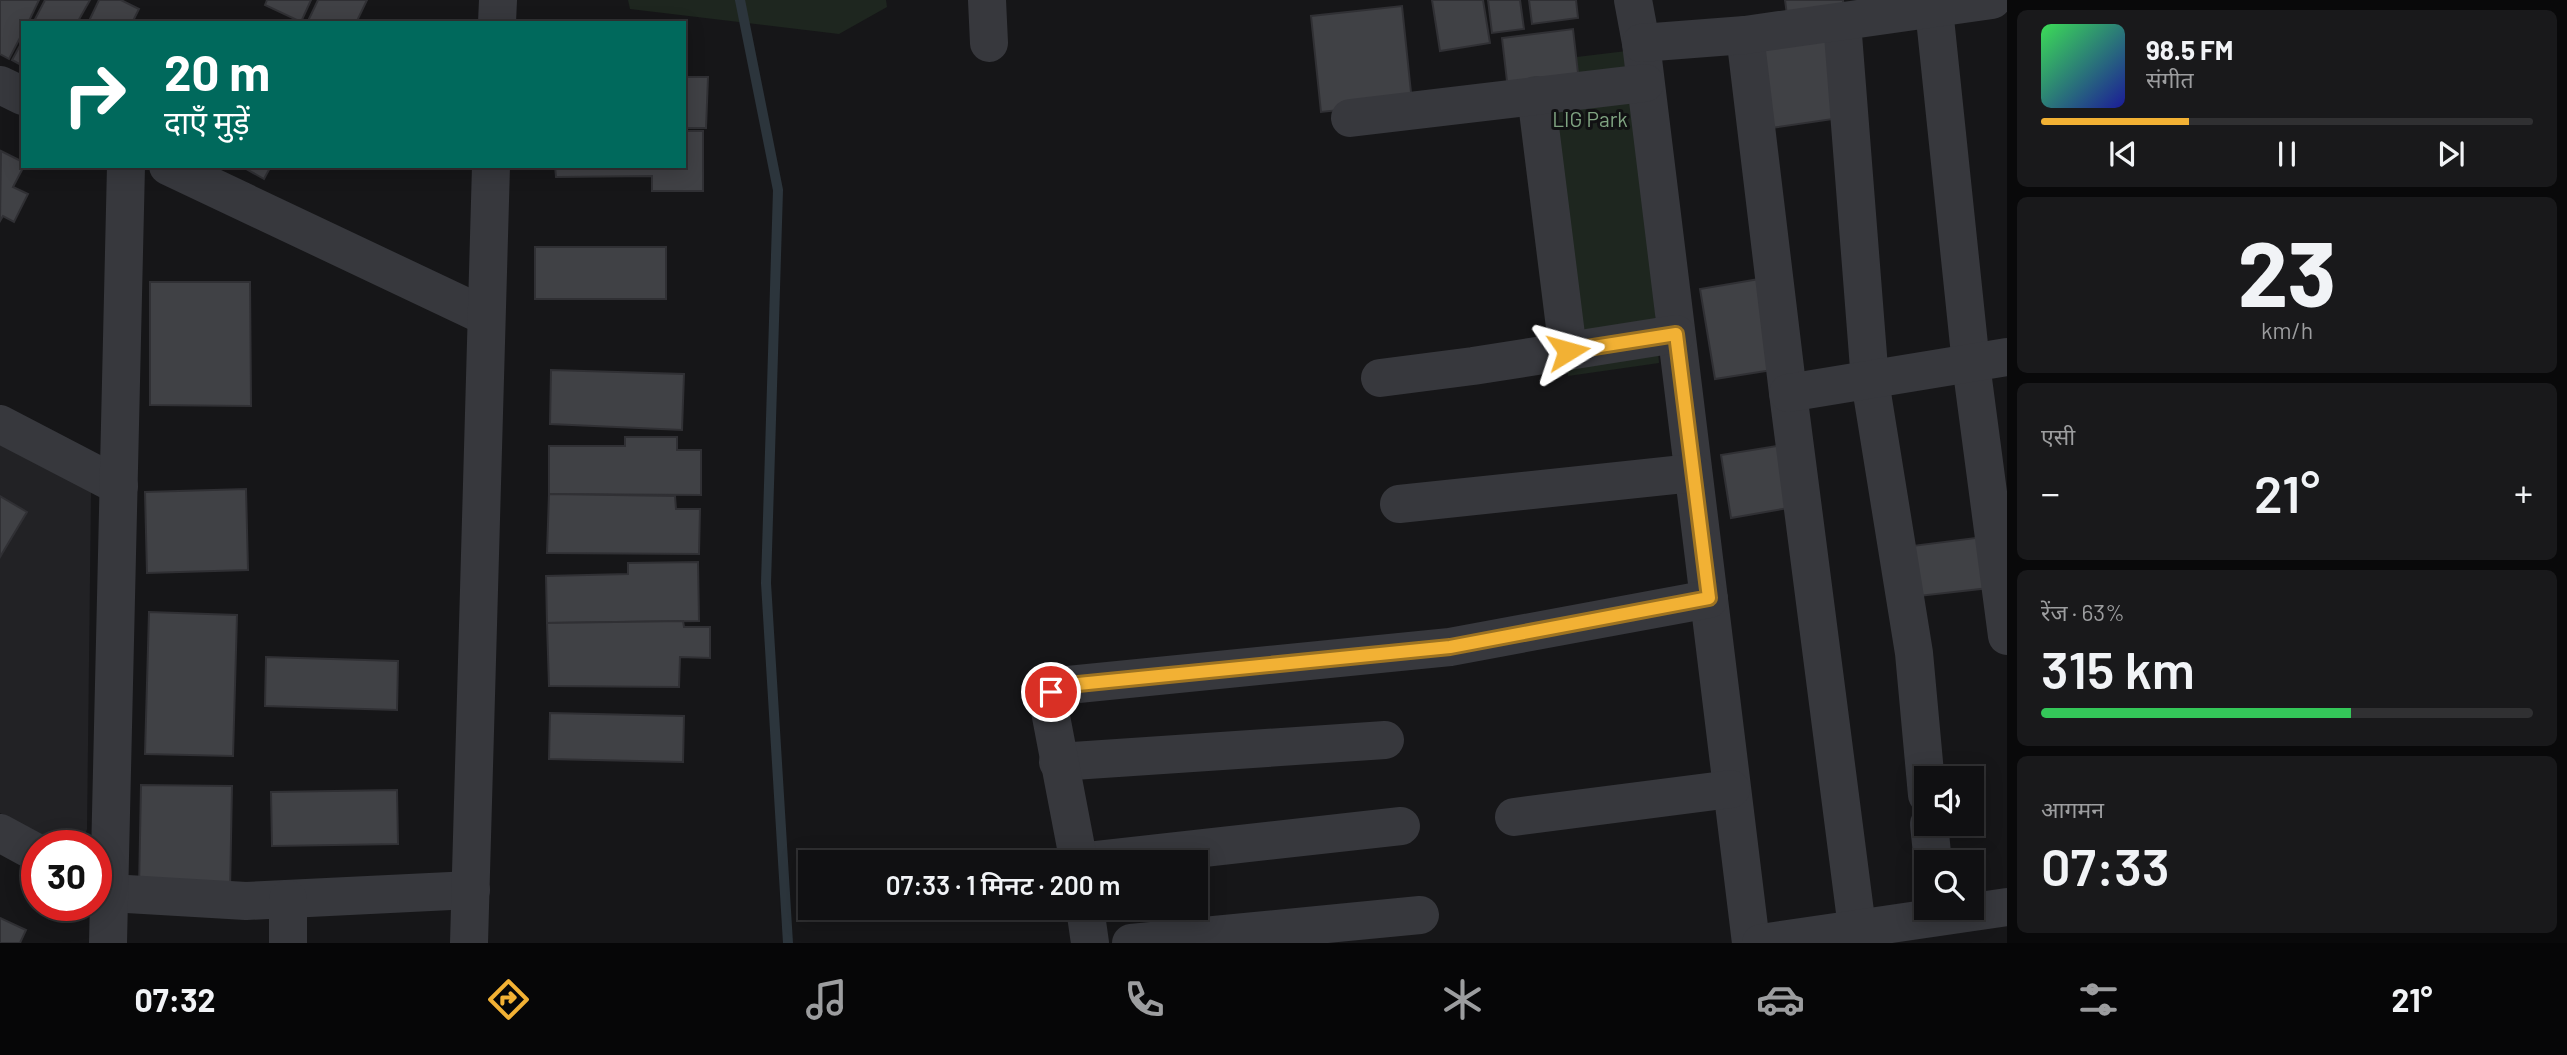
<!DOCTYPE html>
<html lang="hi">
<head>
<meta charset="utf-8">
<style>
  body { margin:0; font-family:Barlow,"Noto Sans Devanagari",sans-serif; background:#19191b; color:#f1f3f6; height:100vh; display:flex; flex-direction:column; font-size:26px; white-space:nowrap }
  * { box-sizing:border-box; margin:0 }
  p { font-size:23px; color:#9c9d9f }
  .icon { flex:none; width:38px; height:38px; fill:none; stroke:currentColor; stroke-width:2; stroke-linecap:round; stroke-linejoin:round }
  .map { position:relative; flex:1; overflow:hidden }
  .drawer { display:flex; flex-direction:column; gap:10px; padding:10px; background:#09090a; width:560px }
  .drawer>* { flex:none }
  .guide { position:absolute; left:21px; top:21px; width:665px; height:147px; border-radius:0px; box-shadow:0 4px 18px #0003,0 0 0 2px #303032; background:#00695c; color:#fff; overflow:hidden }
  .controls { position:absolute; left:1914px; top:766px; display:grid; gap:14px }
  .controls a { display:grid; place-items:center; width:70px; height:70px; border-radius:0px; background:#101012; box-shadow:0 4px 18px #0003,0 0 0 2px #303032; font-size:35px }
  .speed { position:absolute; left:21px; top:830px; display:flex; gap:14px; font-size:35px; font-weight:700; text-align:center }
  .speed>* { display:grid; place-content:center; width:91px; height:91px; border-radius:50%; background:#101012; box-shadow:0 4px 18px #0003,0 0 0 2px #303032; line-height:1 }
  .speed .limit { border:10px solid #d22; background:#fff; color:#111 }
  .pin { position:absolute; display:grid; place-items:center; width:60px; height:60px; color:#fff; margin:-30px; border:4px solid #fff; border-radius:50%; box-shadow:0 2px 7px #0007 }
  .me { position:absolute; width:77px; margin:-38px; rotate:82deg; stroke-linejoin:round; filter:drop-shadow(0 0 5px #0008) }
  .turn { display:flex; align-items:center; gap:24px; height:147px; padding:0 28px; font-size:32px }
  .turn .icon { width:91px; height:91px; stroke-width:2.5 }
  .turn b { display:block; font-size:49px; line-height:60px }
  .big { font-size:52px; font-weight:600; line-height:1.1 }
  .drawer .widget { flex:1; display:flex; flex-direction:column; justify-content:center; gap:10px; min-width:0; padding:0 24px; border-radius:10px; background:#19191b }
  .drawer .dial { align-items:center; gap:0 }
  .dial b { font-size:91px; line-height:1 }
  .song { display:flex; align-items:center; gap:21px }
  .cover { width:84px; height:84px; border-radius:10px; background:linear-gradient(135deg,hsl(130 70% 55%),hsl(240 70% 35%)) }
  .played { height:7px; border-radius:4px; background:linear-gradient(90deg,#f2b134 30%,#303032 30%) }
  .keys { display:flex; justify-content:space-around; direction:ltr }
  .heat { display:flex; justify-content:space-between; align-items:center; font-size:38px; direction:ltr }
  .charge { height:10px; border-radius:5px; background:linear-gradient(90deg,#34c759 63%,#303032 0) }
  .trip { position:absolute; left:798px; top:850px; width:410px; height:70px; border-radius:0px; background:#101012; box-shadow:0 4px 18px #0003,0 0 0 2px #303032; font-weight:600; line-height:70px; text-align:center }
  .tabs { display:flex; height:112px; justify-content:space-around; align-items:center; background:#060607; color:#9c9d9f }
  .tabs .icon { width:49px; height:49px }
  .tabs .active { color:#f2b134 }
  .tabs b { font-size:32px; color:#f1f3f6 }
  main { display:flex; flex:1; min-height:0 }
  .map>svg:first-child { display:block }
</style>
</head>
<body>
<main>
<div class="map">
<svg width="2007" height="943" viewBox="0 0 2007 943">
  <rect width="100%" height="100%" fill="#161618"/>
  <polygon fill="#222225" points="0,443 91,491 87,829 81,845 60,845 0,813"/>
  <g fill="#1e261f">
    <polygon points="628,0 886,0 887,7 839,34 630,9"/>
    <polygon points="1635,50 1659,363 1568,376 1535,62"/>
  </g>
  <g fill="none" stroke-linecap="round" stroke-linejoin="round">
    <polyline stroke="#2c353c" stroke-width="10" points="740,0 778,190 766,583 788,943"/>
  </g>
  <g fill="#404145" stroke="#303034" stroke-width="2">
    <polygon points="0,0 39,0 28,23 23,23 23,32 9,59 0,54"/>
    <polygon points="45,0 90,0 77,23 33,23"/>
    <polygon points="99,0 121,0 139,9 132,23 88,23"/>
    <polygon points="267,0 311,0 301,22 265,5"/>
    <polygon points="318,0 367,0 356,23 307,23"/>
    <polygon points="1432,0 1483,0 1490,43 1440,51"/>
    <polygon points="1488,0 1520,0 1524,29 1492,33"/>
    <polygon points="1529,0 1576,0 1578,18 1532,24"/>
    <polygon points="1785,0 1843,0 1844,9 1787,15"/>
    <polygon points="1402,6 1412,102 1321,112 1311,16"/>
    <polygon points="1573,29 1579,82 1508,90 1502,38"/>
    <polygon points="1827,31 1840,118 1764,129 1751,43"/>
    <polygon points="23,40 23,66 12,60"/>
    <polygon points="684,77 708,77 706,128 684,128"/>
    <polygon points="684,131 703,131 703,191 652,191 652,176 556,177 555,166 684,166"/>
    <polygon points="1,151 23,162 24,166 13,187 28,194 14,222 3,216 0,221"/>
    <polygon points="241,166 271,166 264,179"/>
    <rect x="535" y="247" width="131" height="52"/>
    <polygon points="1771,277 1785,368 1715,379 1700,289"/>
    <polygon points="150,282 250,282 251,406 150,405"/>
    <polygon points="551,370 684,374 682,430 550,424"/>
    <polygon points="625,437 677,437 677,450 701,450 701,495 549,494 549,446 625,446"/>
    <polygon points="1789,444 1800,506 1731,518 1721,455"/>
    <polygon points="246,489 248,570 147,573 145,492"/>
    <polygon points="549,494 675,496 676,509 700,509 699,554 547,553"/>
    <polygon points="0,496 27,512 0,557"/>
    <polygon points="1983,537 1989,588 1910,597 1904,547"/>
    <polygon points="698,562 699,621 547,623 546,576 628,574 628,563"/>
    <polygon points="149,612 237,615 233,756 145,754"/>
    <polygon points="683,621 684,627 710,627 710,658 680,657 679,687 549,686 547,623"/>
    <polygon points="266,657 398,661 397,710 265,706"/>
    <polygon points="550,713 684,716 683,762 549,759"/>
    <polygon points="141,785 232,786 230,892 139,890"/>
    <polygon points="397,790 398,844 272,846 271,792"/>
    <polygon points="0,918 26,930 20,943 0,943"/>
  </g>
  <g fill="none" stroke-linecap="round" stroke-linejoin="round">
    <g stroke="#37383d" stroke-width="38">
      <polyline points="987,0 989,43"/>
      <polyline points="1633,0 1641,43 1751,943"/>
      <polyline points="1934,9 1971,364 2007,636"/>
      <polyline points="1842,22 1870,381 1914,653 1927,795"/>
      <polyline points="497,23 498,0"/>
      <polyline points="1745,35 1788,393 1859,943"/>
      <polyline points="1641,43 1745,35 1992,0"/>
      <polyline points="0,85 23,96"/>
      <polyline points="1536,95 1568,351"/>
      <polyline points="1350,118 1645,83"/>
      <polyline points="168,166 485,316"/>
      <polyline points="1380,378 1473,366 1676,334"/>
      <polyline points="1788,393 2007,357"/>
      <polyline points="0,424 119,486"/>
      <polyline points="1399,504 1693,473"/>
      <polyline points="1058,762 1385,740"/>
      <polyline points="1514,817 1731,789"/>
      <polyline points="1929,824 1933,863"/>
      <polyline points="0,833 37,853"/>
      <polyline points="1079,862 1401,826"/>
      <polyline points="1079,863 1049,706 1051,692 1058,686 1450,647 1709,599"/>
      <polyline points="96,885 110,893 246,901 471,890"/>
      <polyline points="1085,908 1090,943"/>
      <polyline points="108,943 126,166"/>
      <polyline points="288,943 288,899"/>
      <polyline points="469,943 491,166"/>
      <polyline points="1131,943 1420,915"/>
      <polyline points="1761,943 2007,907"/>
    </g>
  </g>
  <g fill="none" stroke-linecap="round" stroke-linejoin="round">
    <defs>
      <polyline id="route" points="1051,692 1058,686 1450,647 1709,598 1676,334 1568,351"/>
    </defs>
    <use href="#route" stroke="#9d7322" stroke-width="18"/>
    <use href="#route" stroke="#f2b134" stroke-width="12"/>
  </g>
  <g text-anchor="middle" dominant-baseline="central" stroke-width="6" stroke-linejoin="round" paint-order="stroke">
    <g font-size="21" fill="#7fa381" stroke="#111113">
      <text x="1590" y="118">LIG Park</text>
    </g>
  </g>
</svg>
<div class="controls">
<a><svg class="icon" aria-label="sound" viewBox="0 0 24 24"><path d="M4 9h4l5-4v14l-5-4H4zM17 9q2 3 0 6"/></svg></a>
<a><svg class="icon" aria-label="search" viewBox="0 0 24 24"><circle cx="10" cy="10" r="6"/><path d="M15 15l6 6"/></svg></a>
</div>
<div class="speed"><div class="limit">30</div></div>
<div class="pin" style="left:1051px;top:692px;background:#d93025"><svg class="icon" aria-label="arrive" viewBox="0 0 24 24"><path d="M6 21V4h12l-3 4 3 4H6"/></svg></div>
<svg class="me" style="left:1568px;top:351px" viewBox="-20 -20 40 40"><path d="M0-17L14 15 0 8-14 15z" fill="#f2b134" stroke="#fff" stroke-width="4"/></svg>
<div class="trip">07:33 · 1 मिनट · 200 m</div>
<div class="guide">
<div class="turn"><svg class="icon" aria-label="right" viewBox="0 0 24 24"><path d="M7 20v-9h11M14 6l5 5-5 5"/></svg><div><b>20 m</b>दाएँ मुड़ें</div></div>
</div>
</div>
<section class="drawer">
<div class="widget">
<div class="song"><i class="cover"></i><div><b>98.5 FM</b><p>संगीत</p></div></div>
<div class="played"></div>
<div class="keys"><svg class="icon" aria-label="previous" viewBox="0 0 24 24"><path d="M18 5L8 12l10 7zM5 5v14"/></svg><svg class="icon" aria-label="pause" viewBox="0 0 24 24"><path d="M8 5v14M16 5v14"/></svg><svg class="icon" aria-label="next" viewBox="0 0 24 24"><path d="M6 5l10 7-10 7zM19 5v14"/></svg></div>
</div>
<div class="widget dial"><b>23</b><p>km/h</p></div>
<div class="widget"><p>एसी</p>
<div class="heat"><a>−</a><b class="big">21°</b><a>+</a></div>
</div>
<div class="widget"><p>रेंज · 63%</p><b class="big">315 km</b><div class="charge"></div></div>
<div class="widget"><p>आगमन</p><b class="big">07:33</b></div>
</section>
</main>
<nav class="tabs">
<b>07:32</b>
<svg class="icon active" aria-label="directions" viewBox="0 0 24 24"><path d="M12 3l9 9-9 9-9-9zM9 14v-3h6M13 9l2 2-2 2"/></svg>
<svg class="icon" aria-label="music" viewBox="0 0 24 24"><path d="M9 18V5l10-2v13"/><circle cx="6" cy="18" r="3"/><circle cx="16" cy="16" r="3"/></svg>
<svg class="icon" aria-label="phone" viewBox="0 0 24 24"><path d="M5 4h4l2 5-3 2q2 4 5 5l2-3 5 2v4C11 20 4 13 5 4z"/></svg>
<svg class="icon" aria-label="climate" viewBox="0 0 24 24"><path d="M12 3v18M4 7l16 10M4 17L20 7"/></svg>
<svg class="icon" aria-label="car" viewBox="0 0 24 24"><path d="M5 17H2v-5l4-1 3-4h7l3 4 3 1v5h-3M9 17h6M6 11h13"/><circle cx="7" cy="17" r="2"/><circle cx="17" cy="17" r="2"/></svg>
<svg class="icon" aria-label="filters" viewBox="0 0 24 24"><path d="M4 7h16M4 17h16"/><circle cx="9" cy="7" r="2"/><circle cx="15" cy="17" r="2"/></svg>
<b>21°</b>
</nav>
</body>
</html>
